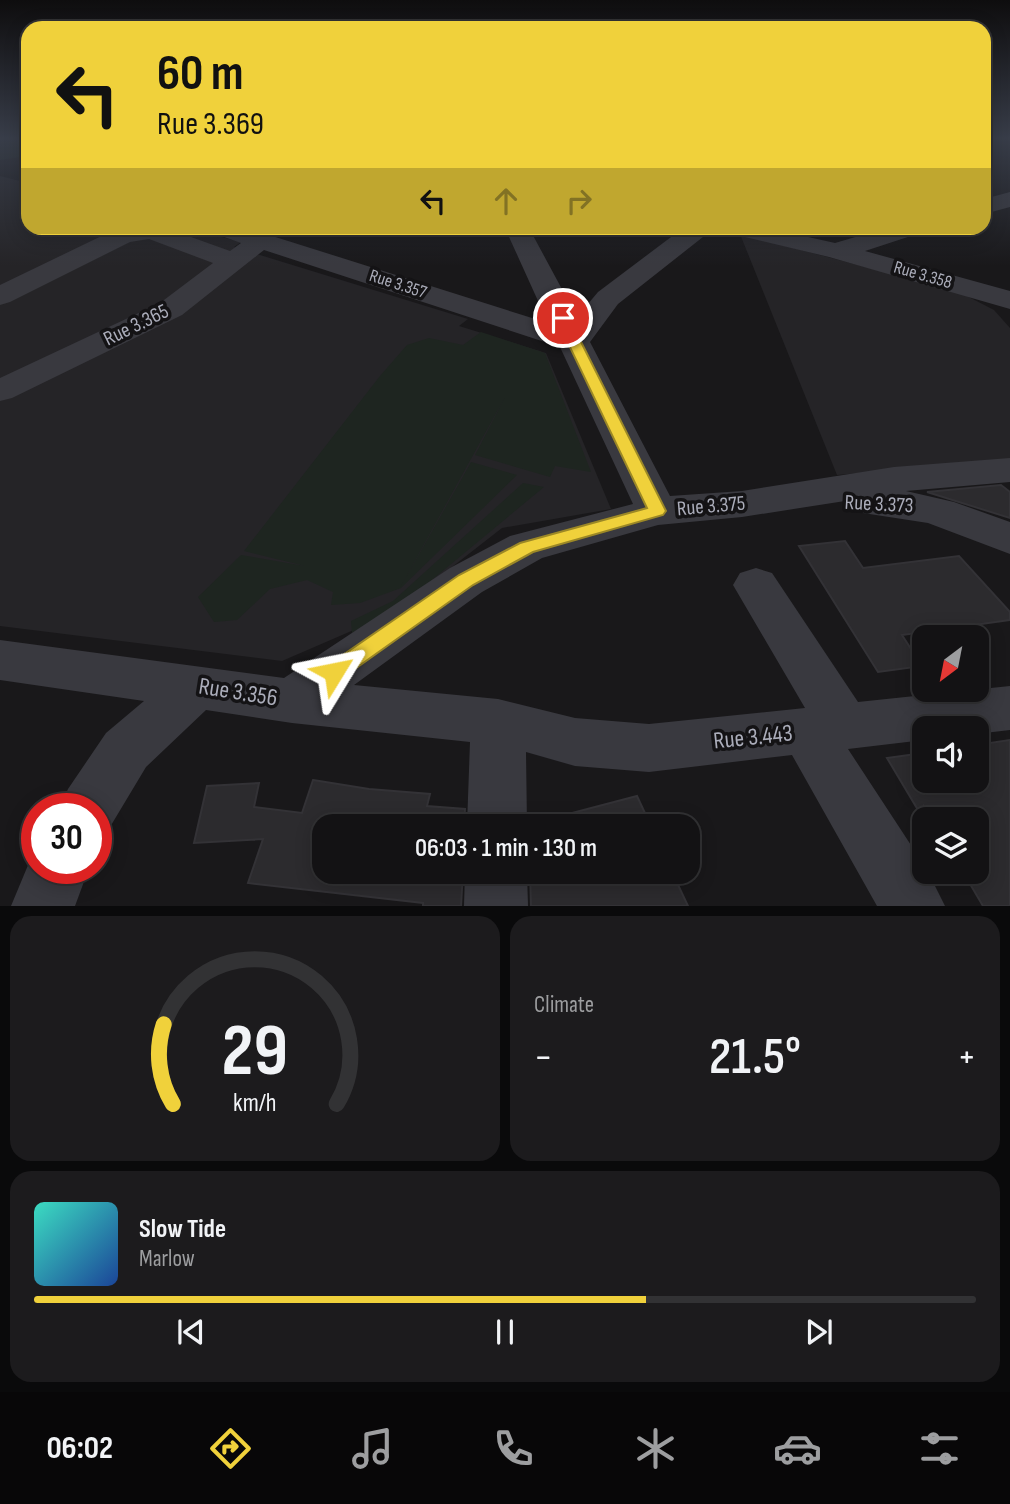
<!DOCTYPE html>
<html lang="en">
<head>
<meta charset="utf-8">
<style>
  body { margin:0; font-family:"Sofia Sans Condensed",sans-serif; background:#1c1b1d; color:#f1f3f6; height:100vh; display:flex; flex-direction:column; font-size:26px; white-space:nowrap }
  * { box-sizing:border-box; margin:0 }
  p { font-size:23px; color:#9d9ea0 }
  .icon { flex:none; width:38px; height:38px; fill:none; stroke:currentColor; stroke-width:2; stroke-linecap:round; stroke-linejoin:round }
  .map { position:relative; height:906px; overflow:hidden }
  .details { display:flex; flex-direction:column; gap:10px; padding:10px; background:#0a0a0b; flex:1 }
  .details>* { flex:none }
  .top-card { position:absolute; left:21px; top:21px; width:970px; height:214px; border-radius:21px; box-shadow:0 4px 18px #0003,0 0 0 2px #323234; background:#f0d13b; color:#111; overflow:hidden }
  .needle { width:46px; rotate:212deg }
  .buttons { position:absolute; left:912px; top:625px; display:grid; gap:14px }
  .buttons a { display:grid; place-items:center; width:77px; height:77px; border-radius:14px; background:#131214; box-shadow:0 4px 18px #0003,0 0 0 2px #323234; font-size:35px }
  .speed { position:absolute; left:21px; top:793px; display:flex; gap:14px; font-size:35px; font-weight:700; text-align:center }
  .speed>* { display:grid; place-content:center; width:91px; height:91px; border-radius:50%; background:#131214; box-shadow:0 4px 18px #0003,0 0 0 2px #323234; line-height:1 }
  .speed .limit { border:10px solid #d22; background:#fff; color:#111 }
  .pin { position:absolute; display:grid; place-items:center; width:60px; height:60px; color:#fff; margin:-30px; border:4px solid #fff; border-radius:50%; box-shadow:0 2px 7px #0007 }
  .me { position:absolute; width:77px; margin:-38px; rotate:55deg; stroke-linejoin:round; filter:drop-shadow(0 0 5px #0008) }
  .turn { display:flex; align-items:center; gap:24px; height:147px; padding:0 21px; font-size:32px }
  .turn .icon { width:91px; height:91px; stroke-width:2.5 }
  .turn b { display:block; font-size:49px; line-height:60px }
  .lanes { display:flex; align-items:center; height:66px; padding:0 21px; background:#0003; justify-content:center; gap:35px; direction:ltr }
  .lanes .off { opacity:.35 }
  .big { font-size:52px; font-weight:600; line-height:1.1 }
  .details .tile { flex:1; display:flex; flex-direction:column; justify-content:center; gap:10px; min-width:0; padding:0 24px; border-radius:21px; background:#1c1b1d }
  .details .dial { align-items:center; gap:0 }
  .dial svg { height:182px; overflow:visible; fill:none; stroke:#323234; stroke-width:7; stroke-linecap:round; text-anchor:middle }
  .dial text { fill:#f1f3f6; stroke:none }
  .song { display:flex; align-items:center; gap:21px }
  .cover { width:84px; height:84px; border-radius:10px; background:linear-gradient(135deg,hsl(170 70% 55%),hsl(220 70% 35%)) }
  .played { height:7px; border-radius:4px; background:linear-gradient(90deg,#f0d13b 65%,#323234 65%) }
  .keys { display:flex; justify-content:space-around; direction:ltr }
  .heat { display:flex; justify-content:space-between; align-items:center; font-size:38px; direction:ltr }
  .details .tiles { flex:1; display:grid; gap:10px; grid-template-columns:1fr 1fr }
  .tile:last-child { grid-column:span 2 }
  .trip { position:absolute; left:312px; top:814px; width:388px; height:70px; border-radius:21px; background:#131214; box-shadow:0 4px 18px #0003,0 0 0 2px #323234; font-weight:600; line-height:70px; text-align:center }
  .dock { display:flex; height:112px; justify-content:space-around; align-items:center; background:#080708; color:#9d9ea0 }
  .dock .icon { width:49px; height:49px }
  .dock .on { color:#f0d13b }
  .dock b { font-size:32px; color:#f1f3f6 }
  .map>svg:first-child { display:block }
</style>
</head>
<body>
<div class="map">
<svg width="1010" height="906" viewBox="0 0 1010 906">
  <rect width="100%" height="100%" fill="#19181a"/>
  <g fill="#252427">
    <polygon points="0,176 28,183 28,228 187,228 241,242 234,247 468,319 459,326 546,353 611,509 502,528 393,613 282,661 0,626"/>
    <polygon points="740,234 942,287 963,294 994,310 1010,328 1010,460 837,475"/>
  </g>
  <g fill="#1e2520">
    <polygon points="0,139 28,139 28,156 0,160"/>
    <polygon points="481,332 545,353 591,472 555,466 550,477 475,455 505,397 400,588 471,462 517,475 401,588 360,603 331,605 333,592 307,580 270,589 237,620 214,622 198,597 241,555 305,566 244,551 380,376 407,345 429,338 463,345"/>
    <polygon points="523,483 544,487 398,608 352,633 351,621 393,601"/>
  </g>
  <g fill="#2c2b2e" stroke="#333236" stroke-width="2">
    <polygon points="1001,485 1010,492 1010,518 927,492"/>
    <polygon points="845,541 863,568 959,556 1010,612 1010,620 902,635 922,666 878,672 799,546"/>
    <polygon points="1010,740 1010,906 983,906 963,872 976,872 976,819 931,819 924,807 924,820 887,758 924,753 924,780 976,780 976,745"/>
    <polygon points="313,780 369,789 430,794 427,806 465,809 464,826 324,826 324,872 463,872 461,906 423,906 423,903 248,883 263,839 194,843 207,786 259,783 254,807 302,813"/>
    <polygon points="637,796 651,826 530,826 530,824"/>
    <polygon points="530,872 672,872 688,906 531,906"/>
  </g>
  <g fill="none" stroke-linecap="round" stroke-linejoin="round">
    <g fill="#39393f" fill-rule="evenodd">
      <polygon points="1010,192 1010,207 984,214 984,199"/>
      <polygon points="127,228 166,228 230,251 241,243 213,233 210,228 247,228 548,323 505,228 529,228 577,317 598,292 683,228 711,228 708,233 618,304 590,342 670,496 742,491 894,467 1010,458 1010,482 906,491 954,502 1010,522 1010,554 928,523 850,511 845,501 742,517 658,525 542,558 482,592 354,685 498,699 575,718 649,724 805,708 733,585 740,573 756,568 772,573 858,702 1010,686 1010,730 976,734 976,728 924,728 924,740 848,749 924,865 924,872 928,872 945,906 877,906 792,755 649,772 575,766 526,752 527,826 467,826 470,742 292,723 206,710 146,767 110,827 96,832 96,808 60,808 68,789 106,733 144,701 0,680 0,640 284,678 450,568 510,536 633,504 560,347 264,250 182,315 12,398 0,401 0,378 160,303 213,263 149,239 130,242 10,302 0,305 0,285 114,230"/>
      <polygon points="724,228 768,228 835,243 886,228 923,228 920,233 865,251 1010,291 1010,309 829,257 728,233"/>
      <polygon points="36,846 37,868 89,868 75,906 11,906"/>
      <polygon points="465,872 527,872 528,906 464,906"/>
    </g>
  </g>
  <linearGradient id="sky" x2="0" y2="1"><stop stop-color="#0e0d0e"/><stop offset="0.52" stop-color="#383d49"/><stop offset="1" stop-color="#383d49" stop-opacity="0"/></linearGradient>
  <rect width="1010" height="266" fill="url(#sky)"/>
  <polygon fill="#f0d13b" stroke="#9c8826" stroke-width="2" points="563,314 569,318 666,511 663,515 533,552 473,585 342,678 334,680 327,678 324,672 327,666 459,575 520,543 647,508 556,318"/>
  <g text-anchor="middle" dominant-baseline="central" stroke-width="7" stroke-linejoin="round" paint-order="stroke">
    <g font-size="18" fill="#abadba" stroke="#141315">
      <text transform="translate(923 275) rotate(16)">Rue 3.358</text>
      <text transform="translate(398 284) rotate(18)">Rue 3.357</text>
    </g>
    <g font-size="21" fill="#abadba" stroke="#141315">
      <text transform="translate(136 325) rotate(-26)">Rue 3.365</text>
      <text transform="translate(879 504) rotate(3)">Rue 3.373</text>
      <text transform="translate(711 506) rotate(-5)">Rue 3.375</text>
    </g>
    <g font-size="24" fill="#abadba" stroke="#141315">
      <text transform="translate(238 692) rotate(9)">Rue 3.356</text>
      <text transform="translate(753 737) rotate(-6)">Rue 3.443</text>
    </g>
  </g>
</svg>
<div class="buttons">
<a><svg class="needle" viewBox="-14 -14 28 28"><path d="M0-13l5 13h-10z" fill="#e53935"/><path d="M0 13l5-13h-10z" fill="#9d9ea0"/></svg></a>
<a><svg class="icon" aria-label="sound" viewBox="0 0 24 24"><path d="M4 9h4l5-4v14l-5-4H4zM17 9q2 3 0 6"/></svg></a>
<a><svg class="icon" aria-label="layers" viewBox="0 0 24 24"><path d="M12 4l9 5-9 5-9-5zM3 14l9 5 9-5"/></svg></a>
</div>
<div class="speed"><div class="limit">30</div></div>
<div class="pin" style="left:563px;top:318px;background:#d93025"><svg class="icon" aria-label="arrive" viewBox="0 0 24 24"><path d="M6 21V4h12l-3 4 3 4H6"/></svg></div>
<svg class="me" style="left:334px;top:672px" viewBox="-20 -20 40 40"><path d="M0-17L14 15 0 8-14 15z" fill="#f0d13b" stroke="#fff" stroke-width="4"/></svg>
<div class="trip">06:03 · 1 min · 130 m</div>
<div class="top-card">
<div class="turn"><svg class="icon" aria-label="left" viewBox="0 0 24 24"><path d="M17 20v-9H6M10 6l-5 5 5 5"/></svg><div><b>60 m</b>Rue 3.369</div></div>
<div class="lanes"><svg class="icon" aria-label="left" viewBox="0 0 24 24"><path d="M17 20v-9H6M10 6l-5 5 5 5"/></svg><svg class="icon off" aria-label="ahead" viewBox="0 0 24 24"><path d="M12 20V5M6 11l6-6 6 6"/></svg><svg class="icon off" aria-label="right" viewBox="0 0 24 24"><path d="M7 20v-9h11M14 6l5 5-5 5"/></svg></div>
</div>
</div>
<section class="details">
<div class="tiles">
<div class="tile dial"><svg viewBox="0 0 100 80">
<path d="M14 69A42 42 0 1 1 86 69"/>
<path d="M14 69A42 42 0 0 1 10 34" stroke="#f0d13b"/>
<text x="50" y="56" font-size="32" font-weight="700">29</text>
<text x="50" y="72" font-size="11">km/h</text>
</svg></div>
<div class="tile"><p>Climate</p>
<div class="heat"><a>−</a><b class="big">21.5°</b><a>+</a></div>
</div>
<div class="tile">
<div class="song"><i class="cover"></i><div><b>Slow Tide</b><p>Marlow</p></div></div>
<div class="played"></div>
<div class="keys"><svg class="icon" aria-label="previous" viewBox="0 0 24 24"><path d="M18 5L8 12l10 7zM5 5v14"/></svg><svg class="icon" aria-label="pause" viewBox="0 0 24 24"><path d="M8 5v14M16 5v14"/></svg><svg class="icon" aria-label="next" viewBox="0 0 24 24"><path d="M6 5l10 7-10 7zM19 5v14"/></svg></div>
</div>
</div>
</section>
<nav class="dock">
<b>06:02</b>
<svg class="icon on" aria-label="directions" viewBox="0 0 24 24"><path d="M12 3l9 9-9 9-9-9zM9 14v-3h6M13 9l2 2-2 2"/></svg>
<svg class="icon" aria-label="music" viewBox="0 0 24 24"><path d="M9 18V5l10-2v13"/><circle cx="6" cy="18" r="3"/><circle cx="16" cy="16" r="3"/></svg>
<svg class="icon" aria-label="phone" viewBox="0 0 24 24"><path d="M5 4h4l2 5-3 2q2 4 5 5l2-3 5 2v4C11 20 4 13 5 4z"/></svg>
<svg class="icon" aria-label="climate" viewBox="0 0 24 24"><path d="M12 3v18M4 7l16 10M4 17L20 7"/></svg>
<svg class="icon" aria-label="car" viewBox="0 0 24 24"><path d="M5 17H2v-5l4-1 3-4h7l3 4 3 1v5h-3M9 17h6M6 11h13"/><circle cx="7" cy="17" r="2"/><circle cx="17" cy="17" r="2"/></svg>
<svg class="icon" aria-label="filters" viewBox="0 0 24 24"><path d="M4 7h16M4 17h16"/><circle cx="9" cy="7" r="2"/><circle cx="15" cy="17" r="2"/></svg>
</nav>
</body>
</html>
